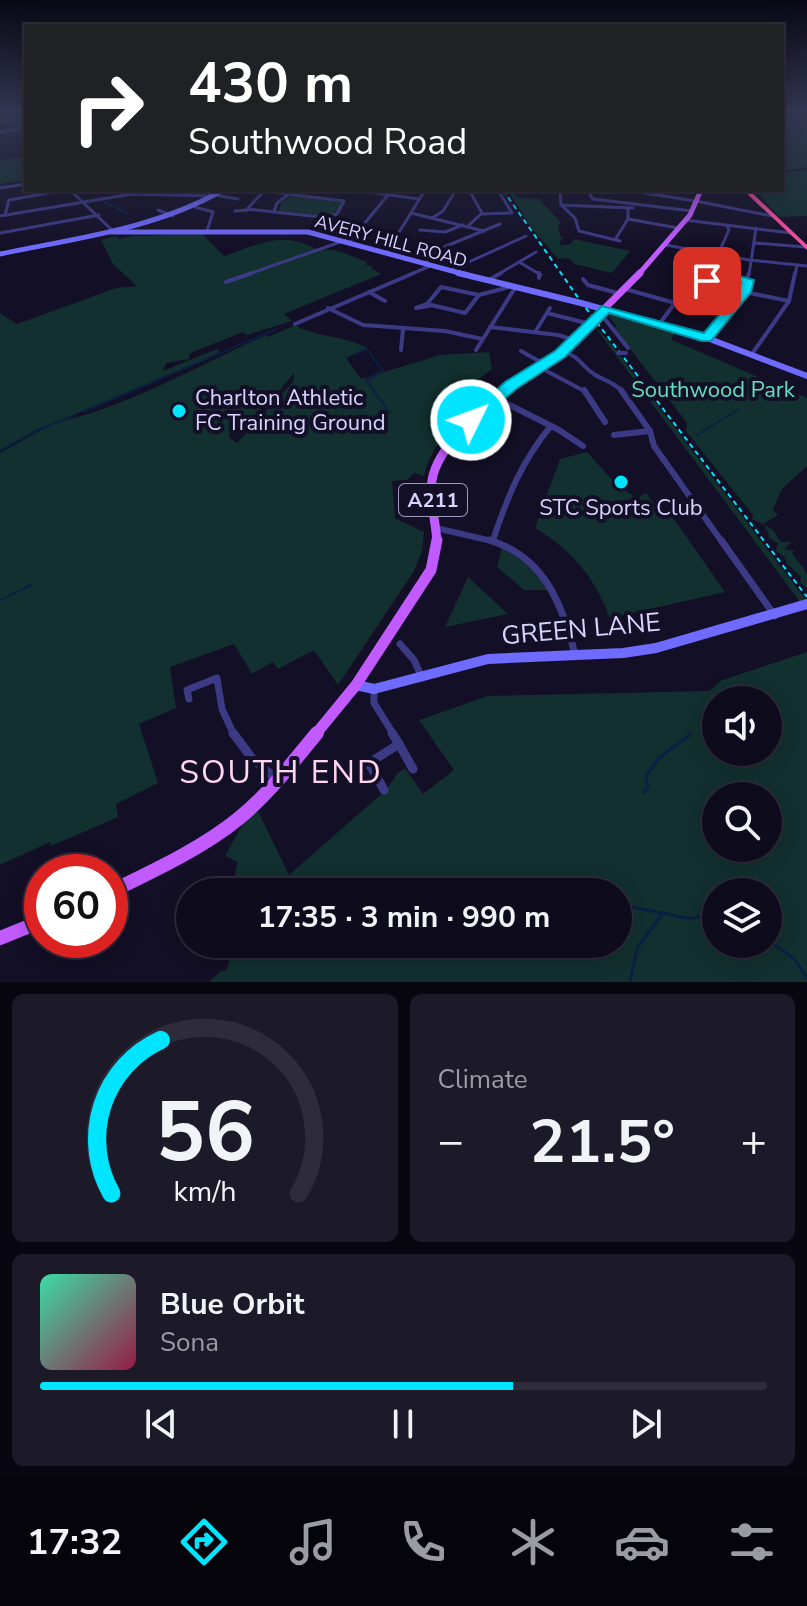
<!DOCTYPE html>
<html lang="en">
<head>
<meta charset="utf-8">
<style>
  body { margin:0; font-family:"Nunito Sans",sans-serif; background:#1c1929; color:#f1f3f6; height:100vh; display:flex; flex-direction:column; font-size:30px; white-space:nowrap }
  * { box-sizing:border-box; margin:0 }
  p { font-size:26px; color:#9b9ba3 }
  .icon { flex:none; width:44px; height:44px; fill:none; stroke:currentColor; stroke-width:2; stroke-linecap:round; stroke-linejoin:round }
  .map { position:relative; height:982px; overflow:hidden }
  .panel { display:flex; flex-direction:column; gap:12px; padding:12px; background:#08060f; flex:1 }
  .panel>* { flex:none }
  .top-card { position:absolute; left:24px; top:24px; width:760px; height:168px; border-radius:0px; box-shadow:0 4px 20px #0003,0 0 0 2px #2e2b3b; background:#202124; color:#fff; overflow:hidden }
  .buttons { position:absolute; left:702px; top:686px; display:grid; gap:16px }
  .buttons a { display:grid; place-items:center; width:80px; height:80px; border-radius:50%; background:#0e0b1c; box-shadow:0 4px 20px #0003,0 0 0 2px #2e2b3b; font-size:40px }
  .speed { position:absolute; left:24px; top:854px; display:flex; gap:16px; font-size:40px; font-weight:700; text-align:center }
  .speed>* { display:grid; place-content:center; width:104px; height:104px; border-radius:50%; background:#0e0b1c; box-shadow:0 4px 20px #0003,0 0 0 2px #2e2b3b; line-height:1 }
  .speed .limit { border:12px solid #d22; background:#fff; color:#111 }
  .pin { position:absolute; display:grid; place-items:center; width:68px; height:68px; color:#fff; margin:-34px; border-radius:16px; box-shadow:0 4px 12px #0006 }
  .me { position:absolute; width:88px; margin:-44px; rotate:48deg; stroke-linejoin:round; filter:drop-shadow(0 0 6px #0008) }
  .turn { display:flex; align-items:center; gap:28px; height:168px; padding:0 32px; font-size:36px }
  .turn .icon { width:104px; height:104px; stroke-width:2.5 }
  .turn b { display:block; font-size:56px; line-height:68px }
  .big { font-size:60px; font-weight:700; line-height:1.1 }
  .panel .widget { flex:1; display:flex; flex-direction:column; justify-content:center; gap:12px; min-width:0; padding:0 28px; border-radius:12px; background:#1c1929 }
  .panel .dial { align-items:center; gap:0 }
  .dial svg { height:208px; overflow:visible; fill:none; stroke:#2e2b3b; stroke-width:7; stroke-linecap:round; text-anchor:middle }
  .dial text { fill:#f1f3f6; stroke:none }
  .song { display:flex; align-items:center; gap:24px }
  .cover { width:96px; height:96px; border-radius:12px; background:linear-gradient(135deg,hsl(160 70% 55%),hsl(340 70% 35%)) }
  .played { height:8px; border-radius:4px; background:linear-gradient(90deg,#00e5ff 65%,#2e2b3b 65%) }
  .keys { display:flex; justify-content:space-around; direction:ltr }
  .heat { display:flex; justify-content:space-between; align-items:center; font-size:44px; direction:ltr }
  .panel .tiles { flex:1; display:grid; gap:12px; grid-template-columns:1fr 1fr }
  .widget:last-child { grid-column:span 2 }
  .trip { position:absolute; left:176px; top:878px; width:456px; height:80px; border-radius:40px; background:#0e0b1c; box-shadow:0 4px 20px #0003,0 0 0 2px #2e2b3b; font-weight:700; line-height:80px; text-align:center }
  .tabs { display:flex; height:128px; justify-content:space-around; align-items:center; background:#06040b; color:#9b9ba3 }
  .tabs .icon { width:56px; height:56px }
  .tabs .selected { color:#00e5ff }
  .tabs b { font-size:36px; color:#f1f3f6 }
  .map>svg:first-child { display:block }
</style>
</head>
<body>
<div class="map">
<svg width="807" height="982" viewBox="0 0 807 982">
  <rect width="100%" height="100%" fill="#130f26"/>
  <g fill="#12302f" fill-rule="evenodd">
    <polygon points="807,116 807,167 782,171 782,123 800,121 800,118"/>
    <polygon points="26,157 26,180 0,184 0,160"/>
    <polygon points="807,170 807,216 779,217 755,190 782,190 782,173"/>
    <polygon points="508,190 518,198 539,199 560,222 558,227 561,237 564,237 559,243 561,245 571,244 574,239 630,251 612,273 574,264 569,258 558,259 531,227"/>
    <polygon points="292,195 340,201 342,203 340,209 328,216 279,211 281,203"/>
    <path d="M202 234 224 256C261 244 283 229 319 251 334 246 353 257 367 262L366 265 373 266 371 268 381 274 284 314 292 321 247 335 243 332 193 352 189 355V359L166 363 163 371 217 349 221 353 54 423C128 407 197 366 266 335L268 337 295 325C311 336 345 336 368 348L346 358 361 379 440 355 489 352 492 369 476 381 493 391C465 413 432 439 424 476L414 473 407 480 392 481 395 518 424 532 422 551 414 571 338 685 314 650 278 669 273 662 252 674 234 644 170 667 176 708 139 724 158 783 116 804 118 817 51 846 50 842 0 865V453L52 424 0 450V313L17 324 116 288 137 286 113 264 101 240 117 236 118 239 134 236ZM294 373 293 382 237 443 228 436 267 405Z"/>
    <polygon points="617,314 678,332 672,337 672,340 807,398 807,466 782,489 773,510 778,515 763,524 773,530 781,542 791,542 784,549 795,551 792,553 807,574 807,589 800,582 801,577 787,564 785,557 776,551 778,543 769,538 769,534 763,524 752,519 753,515 686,431 687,423 614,328 617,326 608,316"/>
    <polygon points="594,326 609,341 806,600 800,602"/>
    <path d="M587 452 613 481 637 499 646 493 663 516 671 515 725 592 610 618C594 577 573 551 535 528L560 459Z"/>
    <path d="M502 548C521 559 536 571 549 590H524L497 567Z"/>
    <polygon points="468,577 508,614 445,627"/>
    <path d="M807 652V982H209L221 971H226L234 948 221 944H618V892H214L216 884 234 878 238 862 225 856 244 822 258 811 289 875 386 790 398 773 405 768 423 794 454 770 419 720 488 696 709 691 722 680ZM716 700H768V752H716ZM716 796H768V848H716ZM716 892H768V944H716Z"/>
  </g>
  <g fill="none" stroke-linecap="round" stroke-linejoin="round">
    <g stroke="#0a1f44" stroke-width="2">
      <polyline points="782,126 792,130 807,129"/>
      <polyline points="103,201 127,213"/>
      <polyline points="354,354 367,349 383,371 366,380 390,413"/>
      <polyline points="83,412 274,330"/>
      <polyline points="730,415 738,410"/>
      <polyline points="697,435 729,415"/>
      <polyline points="0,451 37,430 76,415"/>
      <polyline points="0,600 31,585"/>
    </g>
    <g stroke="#0a1f44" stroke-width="3">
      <polyline points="643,793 648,787 646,776 659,758 691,734"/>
      <polyline points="618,904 686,918 696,918 716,909"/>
      <polyline points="768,940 794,959 807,978"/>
      <polyline points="630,982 637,948 663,913"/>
    </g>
    <g stroke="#3d3a85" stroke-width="3">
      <polyline points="0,120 26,124"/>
      <polyline points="0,132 26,128"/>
      <polyline points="0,188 26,184"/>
      <polyline points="70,190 113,231"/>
      <polyline points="353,190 419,199"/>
      <polyline points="560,190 561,205 575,218 579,231 620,241"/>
      <polyline points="626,190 695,201"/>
      <polygon points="264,191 344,201 337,214 321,217 247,209"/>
      <polyline points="215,195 238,199"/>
      <polyline points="590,195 593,199 692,211"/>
      <polyline points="696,201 772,216"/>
      <polyline points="561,205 633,208"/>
      <polyline points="195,207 213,212 207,231"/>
      <polyline points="158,210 173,216"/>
      <polyline points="235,211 248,210"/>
      <polyline points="274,212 277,203 289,194"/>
      <polyline points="411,213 484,231"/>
      <polyline points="482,214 512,213 498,190"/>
      <polyline points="5,215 9,200 66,190"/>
      <polyline points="0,216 132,194 212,196"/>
      <polyline points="432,218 443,211 456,190"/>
      <polyline points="628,219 678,228"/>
      <polyline points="685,220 791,233"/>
      <polyline points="468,226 482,213 469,190"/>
      <polyline points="420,230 445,232 463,225"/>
      <polyline points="0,233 99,215"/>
      <polyline points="312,233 321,217"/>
      <polyline points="616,238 628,219 628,209"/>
      <polyline points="350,241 388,195"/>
      <polyline points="755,243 805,247"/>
      <polyline points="666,245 749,260 807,266"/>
      <polyline points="387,252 425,190"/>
      <polyline points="718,254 729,230 727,226"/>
      <polyline points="519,262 541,275"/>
      <polyline points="424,264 439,249 500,224"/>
      <polyline points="698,265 722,269 719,275"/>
      <polyline points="449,271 526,236"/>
      <polyline points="246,275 346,240"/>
      <polyline points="409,275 430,266"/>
      <polyline points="497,275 536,252"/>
      <polyline points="749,275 756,228"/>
      <polyline points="795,275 797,265"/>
    </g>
    <g stroke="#3d3a85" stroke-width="4">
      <polyline points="539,273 539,278"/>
      <polyline points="721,275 748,280"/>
      <polyline points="583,279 588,285 621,294"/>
      <polyline points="487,281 501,273"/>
      <polyline points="707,281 716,283 720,273"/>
      <polyline points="226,282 252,273"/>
      <polygon points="441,287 479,295 465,313 427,304"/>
      <polyline points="625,289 675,303 660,323"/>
      <polyline points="369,292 385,301"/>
      <polyline points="745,292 789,301"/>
      <polyline points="479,295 509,287"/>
      <polyline points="675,303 696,302 699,296 688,291 698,288"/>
      <polyline points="427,304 416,308 429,306"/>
      <polyline points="328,308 363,325 445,331 482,339"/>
      <polyline points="547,313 590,324"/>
      <polyline points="600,313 628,348"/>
      <polyline points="295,324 414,273"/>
      <polyline points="490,327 558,335 574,340"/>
      <polyline points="535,332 550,308"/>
      <polyline points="707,338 737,300 749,273"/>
      <polyline points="401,350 403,329"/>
      <polyline points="476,350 515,288"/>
      <polyline points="521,351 544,364"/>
      <path d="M563 351C583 359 581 366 594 374 604 381 615 382 622 392"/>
      <polyline points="752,354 789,301 795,273"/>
      <polyline points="539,367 586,392"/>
    </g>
    <g stroke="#3d3a85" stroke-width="6">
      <polyline points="584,390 605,422"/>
      <polyline points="621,390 650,431 654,446 722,542"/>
      <polyline points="496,398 559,430 583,446"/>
      <polyline points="614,435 650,431"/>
      <polyline points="436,528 496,542"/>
      <path d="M493 540C507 498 522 460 551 426"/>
    </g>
    <g stroke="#3d3a85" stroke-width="7">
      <path d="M489 540C545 557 561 603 575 654"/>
      <polyline points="721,540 775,616"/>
      <polyline points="400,644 414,660 422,678"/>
      <polyline points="374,689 374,703 394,735"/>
      <polyline points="189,699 187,690 217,678 222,709 234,735"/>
    </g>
    <g stroke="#3d3a85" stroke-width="9">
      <polyline points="233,733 251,757 278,781"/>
      <polyline points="399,744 413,769"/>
      <polyline points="356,770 369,763"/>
      <polyline points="384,790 369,763 399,744 392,733"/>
    </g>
    <g stroke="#6f6bff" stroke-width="5">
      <polyline points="111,232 308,232 467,275"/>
      <path d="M0 254C76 238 155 229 223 190"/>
    </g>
    <g stroke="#6f6bff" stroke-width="6">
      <polyline points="458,273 581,303"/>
      <polyline points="588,305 707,338 807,376"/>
    </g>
    <polyline stroke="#6f6bff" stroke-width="10" points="356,685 374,689 488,659 623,653 656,648 807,604"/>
    <polyline stroke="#c25bff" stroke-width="5" points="638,275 690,215 701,190"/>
    <g stroke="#c25bff" stroke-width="7">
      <polyline points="600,313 640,273"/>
      <polyline points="503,392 560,354 591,323"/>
    </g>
    <path stroke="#c25bff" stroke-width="9" d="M437 542C436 523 429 499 432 480 438 446 480 411 505 390"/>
    <polyline stroke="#c25bff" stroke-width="11" points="315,735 356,685 431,570 437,540"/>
    <g stroke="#c25bff" stroke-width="14">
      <path d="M110 892C153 871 201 849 238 819 268 795 292 763 317 733"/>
      <polyline points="0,938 42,921"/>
    </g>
    <polygon fill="#ff4fa3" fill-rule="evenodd" points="743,190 749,190 807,245 807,250"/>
    <polyline stroke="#00e5ff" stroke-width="2" stroke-dasharray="5 4" stroke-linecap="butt" points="503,190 579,299 807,597"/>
    <polyline stroke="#3d3a85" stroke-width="4" points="618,353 626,353"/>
    <polyline stroke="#6f6bff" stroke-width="6" points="581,303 588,305"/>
    <polyline stroke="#c25bff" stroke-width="7" points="591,323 600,313"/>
  </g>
  <linearGradient id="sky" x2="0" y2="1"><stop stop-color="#0a0815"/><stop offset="0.45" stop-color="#333752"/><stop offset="1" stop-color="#333752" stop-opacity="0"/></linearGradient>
  <rect width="807" height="249" fill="url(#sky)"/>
  <polygon fill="#00e5ff" stroke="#0095a6" stroke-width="2" points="721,271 754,280 751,292 711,341 702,341 609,313 565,357 516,389 477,423 465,423 463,420 505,382 555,351 602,306 704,333 739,291 741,282 724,279 716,286 701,281 713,278"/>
  <g fill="#00e5ff" stroke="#130f26" stroke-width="3">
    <circle cx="179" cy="411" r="8"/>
    <circle cx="621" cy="482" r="8"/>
  </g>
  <g text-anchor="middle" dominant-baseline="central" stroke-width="8" stroke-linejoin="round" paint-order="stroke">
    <g font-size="18" fill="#d9d4ff" stroke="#130f26">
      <text transform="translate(391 241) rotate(15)">AVERY HILL ROAD</text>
    </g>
    <rect fill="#130f26" stroke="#9e99be" stroke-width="2" x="399" y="484" width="68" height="32" rx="6"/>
    <g font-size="20" font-weight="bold" fill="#d9d4ff">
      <text x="433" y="500">A211</text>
    </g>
    <g font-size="22" fill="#5fe0c0" stroke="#130f26">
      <text x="713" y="390">Southwood Park</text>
    </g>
    <g font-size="22" fill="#d9d4ff" stroke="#130f26" text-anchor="start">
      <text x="195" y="398">Charlton Athletic<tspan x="195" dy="25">FC Training Ground</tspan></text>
      <text x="621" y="508" text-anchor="middle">STC Sports Club</text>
    </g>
    <g font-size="26" fill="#d9d4ff" stroke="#130f26">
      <text transform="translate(581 629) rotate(-5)">GREEN LANE</text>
    </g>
    <g font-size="32" letter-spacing="2" fill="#ffd6f0" stroke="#130f26">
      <text x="281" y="772">SOUTH END</text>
    </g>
  </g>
</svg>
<div class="buttons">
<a><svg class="icon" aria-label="sound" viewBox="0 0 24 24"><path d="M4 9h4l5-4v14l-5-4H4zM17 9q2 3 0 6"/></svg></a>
<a><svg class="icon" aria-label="search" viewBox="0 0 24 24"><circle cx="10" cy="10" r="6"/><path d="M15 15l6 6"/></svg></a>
<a><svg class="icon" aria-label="layers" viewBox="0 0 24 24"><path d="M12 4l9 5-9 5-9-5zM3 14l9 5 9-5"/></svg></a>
</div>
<div class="speed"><div class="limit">60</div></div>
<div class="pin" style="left:707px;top:281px;background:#d93025"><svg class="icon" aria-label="arrive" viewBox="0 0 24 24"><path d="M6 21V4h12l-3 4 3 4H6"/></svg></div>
<svg class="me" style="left:471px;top:420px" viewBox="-20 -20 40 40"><circle r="17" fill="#00e5ff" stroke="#fff" stroke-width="3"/><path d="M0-11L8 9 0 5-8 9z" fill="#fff"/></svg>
<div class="trip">17:35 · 3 min · 990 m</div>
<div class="top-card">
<div class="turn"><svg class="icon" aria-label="right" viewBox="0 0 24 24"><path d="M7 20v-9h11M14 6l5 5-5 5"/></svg><div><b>430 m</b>Southwood Road</div></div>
</div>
</div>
<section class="panel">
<div class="tiles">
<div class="widget dial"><svg viewBox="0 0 100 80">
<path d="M14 69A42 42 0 1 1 86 69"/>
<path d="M14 69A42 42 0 0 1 33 10" stroke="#00e5ff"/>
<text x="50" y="56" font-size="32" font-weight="700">56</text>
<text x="50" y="72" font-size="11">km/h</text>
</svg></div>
<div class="widget"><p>Climate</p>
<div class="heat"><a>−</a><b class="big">21.5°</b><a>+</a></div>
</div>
<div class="widget">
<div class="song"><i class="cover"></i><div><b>Blue Orbit</b><p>Sona</p></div></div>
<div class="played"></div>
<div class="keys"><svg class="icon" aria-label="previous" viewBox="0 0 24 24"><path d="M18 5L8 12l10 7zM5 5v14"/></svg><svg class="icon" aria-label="pause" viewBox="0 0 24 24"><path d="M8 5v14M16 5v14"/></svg><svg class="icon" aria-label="next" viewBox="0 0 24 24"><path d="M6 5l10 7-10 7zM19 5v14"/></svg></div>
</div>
</div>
</section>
<nav class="tabs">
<b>17:32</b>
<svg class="icon selected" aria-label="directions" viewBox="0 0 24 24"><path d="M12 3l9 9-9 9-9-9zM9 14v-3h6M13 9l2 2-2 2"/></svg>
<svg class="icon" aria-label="music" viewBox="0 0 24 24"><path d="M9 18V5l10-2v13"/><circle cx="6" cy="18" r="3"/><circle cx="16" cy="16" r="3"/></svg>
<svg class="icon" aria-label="phone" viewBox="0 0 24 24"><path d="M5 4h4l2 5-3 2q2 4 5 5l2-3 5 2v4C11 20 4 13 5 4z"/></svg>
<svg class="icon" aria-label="climate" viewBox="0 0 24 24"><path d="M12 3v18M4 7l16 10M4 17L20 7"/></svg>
<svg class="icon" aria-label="car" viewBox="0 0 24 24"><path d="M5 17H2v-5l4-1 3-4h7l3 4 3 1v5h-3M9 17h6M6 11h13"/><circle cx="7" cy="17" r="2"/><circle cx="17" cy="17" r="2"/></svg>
<svg class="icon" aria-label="filters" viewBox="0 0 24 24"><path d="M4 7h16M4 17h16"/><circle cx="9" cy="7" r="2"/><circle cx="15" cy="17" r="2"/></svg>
</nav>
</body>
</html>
